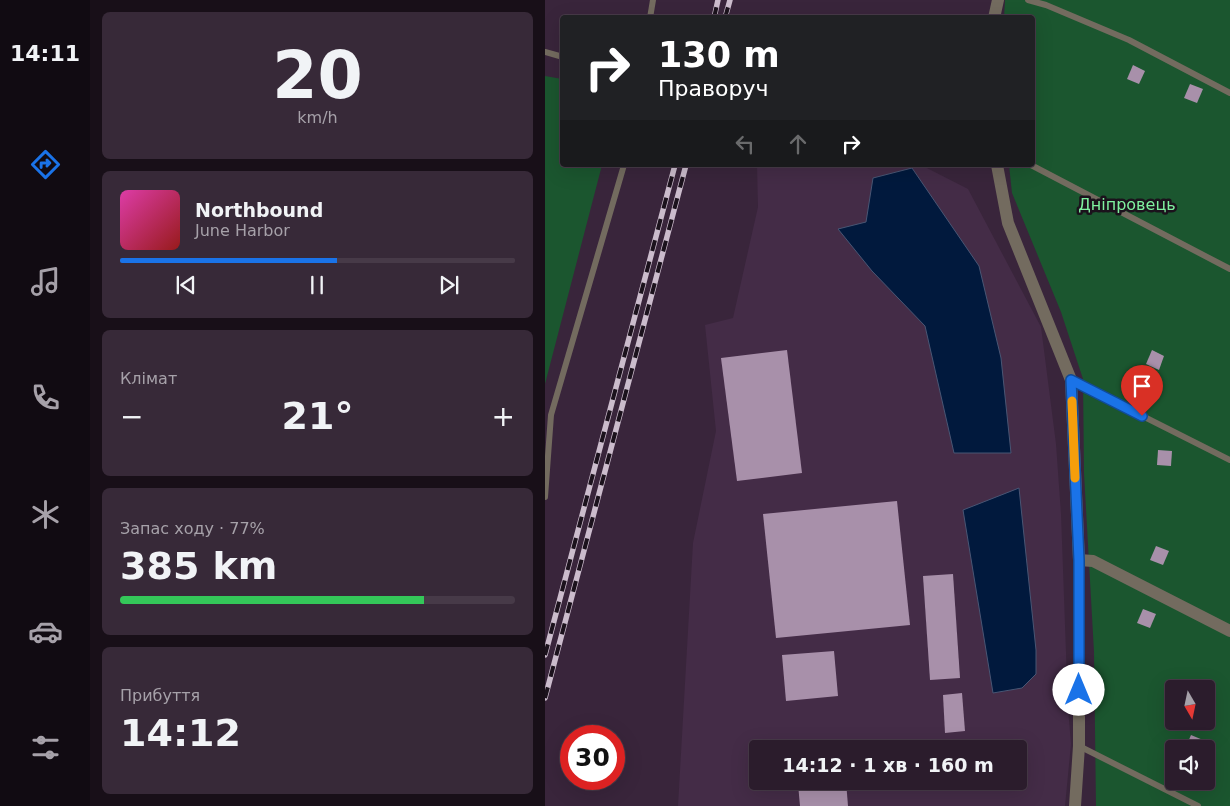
<!DOCTYPE html>
<html lang="uk">
<head>
<meta charset="utf-8">
<style>
  body { margin:0; font-family:"DejaVu Sans",sans-serif; background:#372938; color:#f1f3f6; height:100vh; display:flex; flex-direction:column; font-size:19px; white-space:nowrap }
  * { box-sizing:border-box; margin:0 }
  p { font-size:16px; color:#a6a1a9 }
  .icon { flex:none; width:28px; height:28px; fill:none; stroke:currentColor; stroke-width:2; stroke-linecap:round; stroke-linejoin:round }
  .map { position:relative; flex:1; overflow:hidden }
  .side { display:flex; flex-direction:column; gap:12px; padding:12px; background:#180f18; width:455px }
  .side>* { flex:none }
  .banner { position:absolute; left:15px; top:15px; width:475px; height:152px; border-radius:5px; box-shadow:0 5px 20px #0002,0 0 0 1px #473a48; background:#202124; color:#fff; overflow:hidden }
  .needle { width:32px; rotate:171deg }
  .buttons { position:absolute; left:620px; top:680px; display:grid; gap:10px }
  .buttons a { display:grid; place-items:center; width:50px; height:50px; border-radius:5px; background:#2b1c2c; box-shadow:0 5px 20px #0002,0 0 0 1px #473a48; font-size:25px }
  .speed { position:absolute; left:15px; top:725px; display:flex; gap:10px; font-size:25px; font-weight:700; text-align:center }
  .speed>* { display:grid; place-content:center; width:65px; height:65px; border-radius:50%; background:#2b1c2c; box-shadow:0 5px 20px #0002,0 0 0 1px #473a48; line-height:1 }
  .speed .limit { border:8px solid #d22; background:#fff; color:#111 }
  .pin { position:absolute; display:grid; place-items:center; width:42px; height:42px; color:#fff; margin:-51px -21px; border-radius:50% 50% 50% 0; rotate:-45deg; box-shadow:0 0 5px #0007 }
  .pin .icon { rotate:45deg }
  .me { position:absolute; width:55px; margin:-28px; rotate:0deg; stroke-linejoin:round; filter:drop-shadow(0 0 4px #0008) }
  .turn { display:flex; align-items:center; gap:18px; height:105px; padding:0 15px; font-size:22px }
  .turn .icon { width:65px; height:65px; stroke-width:2.5 }
  .turn b { display:block; font-size:35px; line-height:42px }
  .lanes { display:flex; align-items:center; height:48px; padding:0 15px; background:#0003; justify-content:center; gap:25px; direction:ltr }
  .lanes .off { opacity:.35 }
  .big { font-size:38px; font-weight:800; line-height:1.1 }
  .side .widget { flex:1; display:flex; flex-direction:column; justify-content:center; gap:8px; min-width:0; padding:0 18px; border-radius:8px; background:#372938 }
  .side .dial { align-items:center; gap:0 }
  .dial b { font-size:65px; line-height:1 }
  .song { display:flex; align-items:center; gap:15px }
  .cover { width:60px; height:60px; border-radius:8px; background:linear-gradient(135deg,hsl(320 70% 55%),hsl(0 70% 35%)) }
  .played { height:5px; border-radius:2px; background:linear-gradient(90deg,#1a73e8 55%,#473a48 55%) }
  .keys { display:flex; justify-content:space-around; direction:ltr }
  .heat { display:flex; justify-content:space-between; align-items:center; font-size:28px; direction:ltr }
  .charge { height:8px; border-radius:4px; background:linear-gradient(90deg,#34c759 77%,#473a48 0) }
  .trip { position:absolute; left:204px; top:740px; width:278px; height:50px; border-radius:5px; background:#2b1c2c; box-shadow:0 5px 20px #0002,0 0 0 1px #473a48; font-weight:800; line-height:50px; text-align:center }
  main { display:flex; flex:1; min-height:0 }
  .tabs { display:flex; flex-direction:column; width:90px; justify-content:space-around; align-items:center; background:#110b12; color:#a6a1a9 }
  .tabs .icon { width:35px; height:35px }
  .tabs .active { color:#1a73e8 }
  .tabs b { font-size:22px; color:#f1f3f6 }
  .map>svg:first-child { display:block }
</style>
</head>
<body>
<main>
<nav class="tabs">
<b>14:11</b>
<svg class="icon active" aria-label="directions" viewBox="0 0 24 24"><path d="M12 3l9 9-9 9-9-9zM9 14v-3h6M13 9l2 2-2 2"/></svg>
<svg class="icon" aria-label="music" viewBox="0 0 24 24"><path d="M9 18V5l10-2v13"/><circle cx="6" cy="18" r="3"/><circle cx="16" cy="16" r="3"/></svg>
<svg class="icon" aria-label="phone" viewBox="0 0 24 24"><path d="M5 4h4l2 5-3 2q2 4 5 5l2-3 5 2v4C11 20 4 13 5 4z"/></svg>
<svg class="icon" aria-label="climate" viewBox="0 0 24 24"><path d="M12 3v18M4 7l16 10M4 17L20 7"/></svg>
<svg class="icon" aria-label="car" viewBox="0 0 24 24"><path d="M5 17H2v-5l4-1 3-4h7l3 4 3 1v5h-3M9 17h6M6 11h13"/><circle cx="7" cy="17" r="2"/><circle cx="17" cy="17" r="2"/></svg>
<svg class="icon" aria-label="filters" viewBox="0 0 24 24"><path d="M4 7h16M4 17h16"/><circle cx="9" cy="7" r="2"/><circle cx="15" cy="17" r="2"/></svg>
</nav>
<section class="side">
<div class="widget dial"><b>20</b><p>km/h</p></div>
<div class="widget">
<div class="song"><i class="cover"></i><div><b>Northbound</b><p>June Harbor</p></div></div>
<div class="played"></div>
<div class="keys"><svg class="icon" aria-label="previous" viewBox="0 0 24 24"><path d="M18 5L8 12l10 7zM5 5v14"/></svg><svg class="icon" aria-label="pause" viewBox="0 0 24 24"><path d="M8 5v14M16 5v14"/></svg><svg class="icon" aria-label="next" viewBox="0 0 24 24"><path d="M6 5l10 7-10 7zM19 5v14"/></svg></div>
</div>
<div class="widget"><p>Клімат</p>
<div class="heat"><a>−</a><b class="big">21°</b><a>+</a></div>
</div>
<div class="widget"><p>Запас ходу · 77%</p><b class="big">385 km</b><div class="charge"></div></div>
<div class="widget"><p>Прибуття</p><b class="big">14:12</b></div>
</section>
<div class="map">
<svg width="685" height="806" viewBox="0 0 685 806">
  <rect width="100%" height="100%" fill="#39253b"/>
  <path fill="#442c47" fill-rule="evenodd" d="M212 165H376L423 189 496 327 511 444 516 514 523 708 526 744 520 806H133L148 543 171 431 160 325 188 318 213 207ZM212 749H472V781H212Z"/>
  <g fill="#1b562f" fill-rule="evenodd">
    <path d="M460 0H685V806H551L549 652 539 473 538 379 516 312 467 193 464 165H488V18H459ZM629 689H661V721H629ZM629 749H661V781H629Z"/>
    <polygon points="0,76 17,79 18,165 57,165 0,384"/>
  </g>
  <g fill="#01193d" stroke="#495674">
    <polygon points="367,168 434,266 456,358 466,453 409,453 380,326 327,271 293,229 321,222 328,178"/>
    <polygon points="474,488 491,650 491,674 477,688 448,693 418,510"/>
  </g>
  <g fill="#a890aa">
    <polygon points="588,65 600,71 594,84 582,79"/>
    <polygon points="645,84 658,89 652,103 639,98"/>
    <polygon points="242,350 257,473 192,481 176,358"/>
    <polygon points="607,350 619,356 614,370 601,364"/>
    <polygon points="613,450 627,451 626,466 612,465"/>
    <polygon points="352,501 365,625 231,638 218,514"/>
    <polygon points="611,546 624,551 618,565 605,560"/>
    <polygon points="408,574 415,678 385,680 378,576"/>
    <polygon points="598,609 611,614 605,628 592,623"/>
    <polygon points="289,651 293,696 241,701 237,655"/>
    <polygon points="417,693 420,731 400,733 398,695"/>
    <polygon points="646,735 658,740 655,749 640,749"/>
    <polygon points="283,781 301,781 303,806 255,806 253,784"/>
  </g>
  <g fill="none" stroke-linecap="round" stroke-linejoin="round">
    <g stroke="#736b5f" stroke-width="6">
      <polyline points="483,0 501,5 584,40 685,93"/>
      <polyline points="105,18 108,0"/>
      <polyline points="0,52 18,57"/>
      <polyline points="486,165 685,269"/>
      <polyline points="526,380 685,460"/>
      <polyline points="0,497 6,415 79,165"/>
      <polyline points="534,746 653,806"/>
    </g>
    <g stroke="#736b5f" stroke-width="12">
      <polyline points="449,18 453,0"/>
      <polyline points="452,165 463,223 526,380 534,560 534,746 530,806"/>
      <polyline points="534,560 548,561 685,631"/>
    </g>
    <defs>
      <g id="rail">
        <polyline points="169,18 173,0"/>
        <polyline points="180,18 185,0"/>
        <polyline points="0,655 130,165"/>
        <polyline points="0,698 141,165"/>
      </g>
    </defs>
    <use href="#rail" stroke="#cbbccc" stroke-width="5.5"/>
    <use href="#rail" stroke="#1b121c" stroke-width="4" stroke-dasharray="11" stroke-linecap="butt"/>
  </g>
  <g fill="none" stroke-linecap="round" stroke-linejoin="round">
    <defs>
      <polyline id="route" points="534,690 534,560 526,380 597,416"/>
    </defs>
    <use href="#route" stroke="#114b97" stroke-width="12"/>
    <use href="#route" stroke="#1a73e8" stroke-width="9"/>
    <polyline stroke="#f59e0b" stroke-width="9" points="527,401 530,478"/>
  </g>
  <g text-anchor="middle" dominant-baseline="central" stroke-width="5" stroke-linejoin="round" paint-order="stroke">
    <g font-size="16" fill="#7ff19f" stroke="#1b121c">
      <text x="582" y="204">Дніпровець</text>
    </g>
  </g>
</svg>
<div class="buttons">
<a><svg class="needle" viewBox="-14 -14 28 28"><path d="M0-13l5 13h-10z" fill="#e53935"/><path d="M0 13l5-13h-10z" fill="#a6a1a9"/></svg></a>
<a><svg class="icon" aria-label="sound" viewBox="0 0 24 24"><path d="M4 9h4l5-4v14l-5-4H4zM17 9q2 3 0 6"/></svg></a>
</div>
<div class="speed"><div class="limit">30</div></div>
<div class="pin" style="left:597px;top:416px;background:#d93025"><svg class="icon" aria-label="arrive" viewBox="0 0 24 24"><path d="M6 21V4h12l-3 4 3 4H6"/></svg></div>
<svg class="me" style="left:534px;top:690px" viewBox="-20 -20 40 40"><circle r="19" fill="#fff"/><path d="M0-13L10 11 0 6-10 11z" fill="#1a73e8"/></svg>
<div class="trip">14:12 · 1 хв · 160 m</div>
<div class="banner">
<div class="turn"><svg class="icon" aria-label="right" viewBox="0 0 24 24"><path d="M7 20v-9h11M14 6l5 5-5 5"/></svg><div><b>130 m</b>Праворуч</div></div>
<div class="lanes"><svg class="icon off" aria-label="left" viewBox="0 0 24 24"><path d="M17 20v-9H6M10 6l-5 5 5 5"/></svg><svg class="icon off" aria-label="ahead" viewBox="0 0 24 24"><path d="M12 20V5M6 11l6-6 6 6"/></svg><svg class="icon" aria-label="right" viewBox="0 0 24 24"><path d="M7 20v-9h11M14 6l5 5-5 5"/></svg></div>
</div>
</div>
</main>
</body>
</html>
